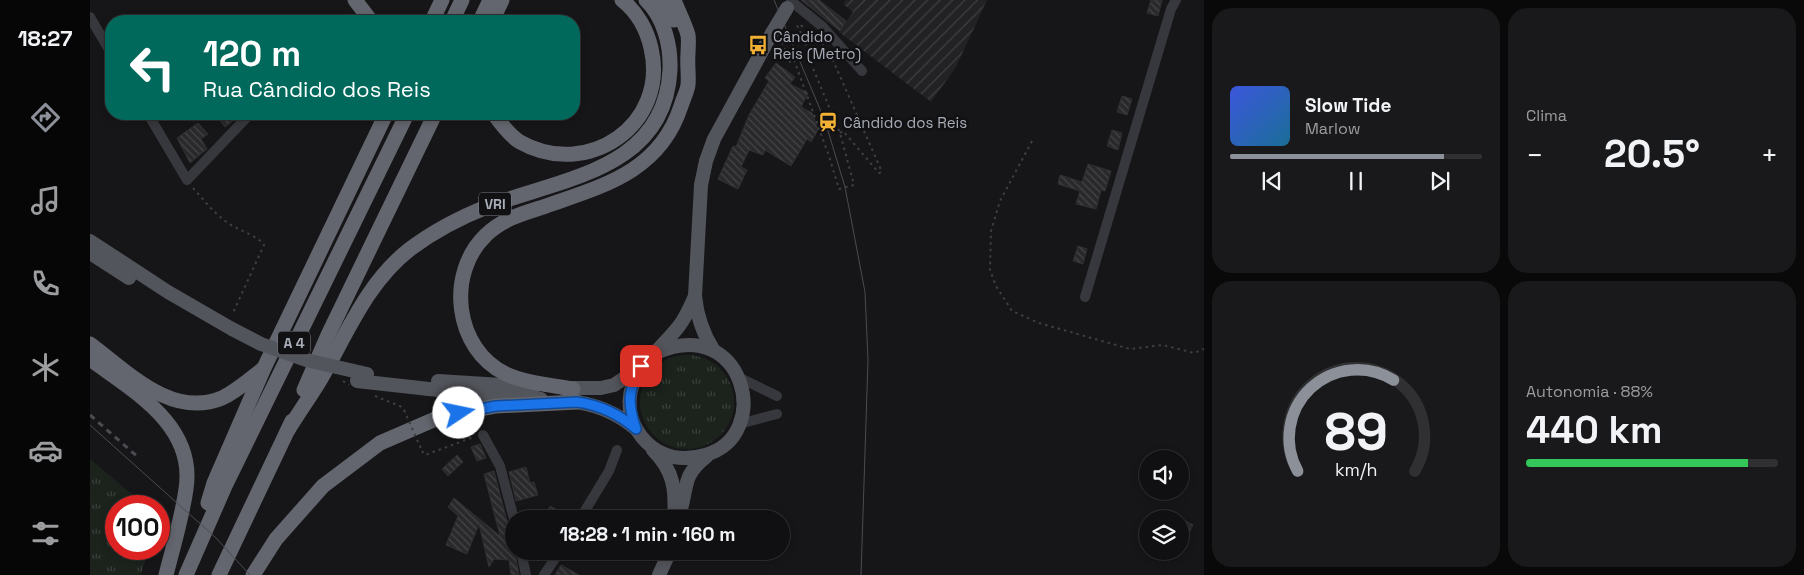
<!DOCTYPE html>
<html lang="pt">
<head>
<meta charset="utf-8">
<style>
  body { margin:0; font-family:"Space Grotesk",sans-serif; background:#19191b; color:#f1f3f6; height:100vh; display:flex; flex-direction:column; font-size:19px; white-space:nowrap }
  * { box-sizing:border-box; margin:0 }
  p { font-size:16px; color:#9c9d9f }
  .icon { flex:none; width:28px; height:28px; fill:none; stroke:currentColor; stroke-width:2; stroke-linecap:round; stroke-linejoin:round }
  .map { position:relative; flex:1; overflow:hidden }
  .details { display:flex; flex-direction:column; gap:8px; padding:8px; background:#09090a; width:600px }
  .details>* { flex:none }
  .hud { position:absolute; left:15px; top:15px; width:475px; height:105px; border-radius:20px; box-shadow:0 2px 8px #0003,0 0 0 1px #303032; background:#00695c; color:#fff; overflow:hidden }
  .controls { position:absolute; left:1049px; top:450px; display:grid; gap:10px }
  .controls a { display:grid; place-items:center; width:50px; height:50px; border-radius:50%; background:#101012; box-shadow:0 2px 8px #0003,0 0 0 1px #303032; font-size:25px }
  .speed { position:absolute; left:15px; top:495px; display:flex; gap:10px; font-size:25px; font-weight:700; text-align:center }
  .speed>* { display:grid; place-content:center; width:65px; height:65px; border-radius:50%; background:#101012; box-shadow:0 2px 8px #0003,0 0 0 1px #303032; line-height:1 }
  .speed .limit { border:8px solid #d22; background:#fff; color:#111 }
  .pin { position:absolute; display:grid; place-items:center; width:42px; height:42px; color:#fff; margin:-21px; border-radius:10px; box-shadow:0 2px 8px #0006 }
  .me { position:absolute; width:55px; margin:-28px; rotate:79deg; stroke-linejoin:round; filter:drop-shadow(0 0 4px #0008) }
  .turn { display:flex; align-items:center; gap:18px; height:105px; padding:0 15px; font-size:22px }
  .turn .icon { width:65px; height:65px; stroke-width:2.5 }
  .turn b { display:block; font-size:35px; line-height:42px }
  .big { font-size:38px; font-weight:700; line-height:1.1 }
  .details .card { flex:1; display:flex; flex-direction:column; justify-content:center; gap:8px; min-width:0; padding:0 18px; border-radius:20px; background:#19191b }
  .details .dial { align-items:center; gap:0 }
  .dial svg { height:130px; overflow:visible; fill:none; stroke:#303032; stroke-width:7; stroke-linecap:round; text-anchor:middle }
  .dial text { fill:#f1f3f6; stroke:none }
  .song { display:flex; align-items:center; gap:15px }
  .cover { width:60px; height:60px; border-radius:8px; background:linear-gradient(135deg,hsl(230 70% 55%),hsl(200 70% 35%)) }
  .played { height:5px; border-radius:2px; background:linear-gradient(90deg,#8c9099 85%,#303032 85%) }
  .keys { display:flex; justify-content:space-around; direction:ltr }
  .heat { display:flex; justify-content:space-between; align-items:center; font-size:28px; direction:ltr }
  .charge { height:8px; border-radius:4px; background:linear-gradient(90deg,#34c759 88%,#303032 0) }
  .details .tiles { flex:1; display:grid; gap:8px; grid-template-columns:repeat(2,1fr) }
  .trip { position:absolute; left:415px; top:510px; width:285px; height:50px; border-radius:25px; background:#101012; box-shadow:0 2px 8px #0003,0 0 0 1px #303032; font-weight:700; line-height:50px; text-align:center }
  main { display:flex; flex:1; min-height:0 }
  .menu { display:flex; flex-direction:column; width:90px; justify-content:space-around; align-items:center; background:#060607; color:#9c9d9f }
  .menu .icon { width:35px; height:35px }
  .menu .current { color:#8c9099 }
  .menu b { font-size:22px; color:#f1f3f6 }
  .map>svg:first-child { display:block }
</style>
</head>
<body>
<main>
<nav class="menu">
<b>18:27</b>
<svg class="icon current" aria-label="directions" viewBox="0 0 24 24"><path d="M12 3l9 9-9 9-9-9zM9 14v-3h6M13 9l2 2-2 2"/></svg>
<svg class="icon" aria-label="music" viewBox="0 0 24 24"><path d="M9 18V5l10-2v13"/><circle cx="6" cy="18" r="3"/><circle cx="16" cy="16" r="3"/></svg>
<svg class="icon" aria-label="phone" viewBox="0 0 24 24"><path d="M5 4h4l2 5-3 2q2 4 5 5l2-3 5 2v4C11 20 4 13 5 4z"/></svg>
<svg class="icon" aria-label="climate" viewBox="0 0 24 24"><path d="M12 3v18M4 7l16 10M4 17L20 7"/></svg>
<svg class="icon" aria-label="car" viewBox="0 0 24 24"><path d="M5 17H2v-5l4-1 3-4h7l3 4 3 1v5h-3M9 17h6M6 11h13"/><circle cx="7" cy="17" r="2"/><circle cx="17" cy="17" r="2"/></svg>
<svg class="icon" aria-label="filters" viewBox="0 0 24 24"><path d="M4 7h16M4 17h16"/><circle cx="9" cy="7" r="2"/><circle cx="15" cy="17" r="2"/></svg>
</nav>
<div class="map">
<svg width="1114" height="575" viewBox="0 0 1114 575">
  <defs>
    <pattern id="industrial-furrows" width="10" height="10" patternUnits="userSpaceOnUse" patternTransform="scale(1.25)"><rect width="10" height="10" fill="#222225"/><path d="M-1 1l2-2M0 10L10 0M9 11l2-2" fill="none" stroke="#3f3f43"/></pattern>
    <pattern id="grass-tufts" width="24" height="20" patternUnits="userSpaceOnUse" patternTransform="scale(1.25)"><rect width="24" height="20" fill="#1c231d"/><path d="M3 7l-1-3M5 7V3M7 7l1-3M15 17l-1-3M17 17v-4M19 17l1-3" fill="none" stroke="#3a403c"/></pattern>
    <pattern id="building-back-hatch" width="6" height="6" patternUnits="userSpaceOnUse" patternTransform="scale(1.25)"><rect width="6" height="6" fill="#29292c"/><path d="M-1 5l2 2M0 0l6 6M5-1l2 2" fill="none" stroke="#454548"/></pattern>
  </defs>
  <rect width="100%" height="100%" fill="#161618"/>
  <polygon fill="url(#industrial-furrows)" points="756,0 897,0 866,67 841,102 749,32 763,12 753,4"/>
  <g fill="url(#grass-tufts)">
    <circle cx="597" cy="402" r="47"/>
    <polygon points="0,459 56,506 26,506 26,549 59,549 51,575 0,575"/>
  </g>
  <g fill="url(#building-back-hatch)" stroke="#303034">
    <polygon points="711,0 729,0 756,21 750,31"/>
    <polygon points="1061,0 1072,0 1068,16 1057,13"/>
    <polygon points="686,63 705,77 700,84 718,93 711,107 722,113 728,130 721,142 717,139 701,166 675,150 673,155 659,150 651,167 657,170 648,189 628,179 643,146 646,147 659,115 679,81 675,78"/>
    <polygon points="1032,96 1042,99 1037,115 1027,112"/>
    <polygon points="125,114 151,114 135,127"/>
    <polygon points="108,123 118,134 111,139 117,149 100,163 87,138"/>
    <polygon points="1022,130 1032,133 1028,150 1017,146"/>
    <polygon points="998,164 1021,171 1015,191 1011,190 1006,209 986,204 990,191 968,184 970,175 992,182"/>
    <polygon points="988,246 997,249 993,264 983,261"/>
    <polygon points="390,444 396,458 387,461 381,447"/>
    <polygon points="367,455 373,462 358,476 352,469"/>
    <polygon points="436,467 440,483 444,482 448,495 426,501 419,472"/>
    <polygon points="404,471 417,521 420,525 429,575 421,575 419,560 404,559 399,567 389,524 377,554 356,545 368,516 358,507 364,498 410,536 394,474"/>
    <polygon points="460,506 471,512 467,519 452,519"/>
    <polygon points="1090,518 1103,525 1090,550"/>
    <polygon points="471,565 489,575 465,575"/>
  </g>
  <g fill="none" stroke-linecap="round" stroke-linejoin="round">
    <g stroke="#3d3f44" stroke-width="2" stroke-dasharray="2.5 4" stroke-linecap="butt">
      <polyline points="692,42 700,62 720,53 707,25 716,27"/>
      <polyline points="732,43 742,58 792,172"/>
      <polyline points="704,60 739,156 749,189 764,185 750,133 717,54"/>
      <polyline points="750,133 753,131 789,173 792,172"/>
      <polyline points="942,141 910,201 901,231 900,270 906,286 922,311 949,323 1040,349 1073,345 1104,353 1114,349"/>
      <path d="M103 188C113 199 122 211 134 220 144 229 169 236 174 245L142 315"/>
      <polyline points="285,396 312,407 314,410"/>
      <polyline points="332,451 335,455 384,437"/>
    </g>
    <g stroke="#37383d" stroke-width="10">
      <polyline points="701,1 733,27 772,71"/>
      <polyline points="0,17 21,53"/>
      <polyline points="58,114 97,180 160,114"/>
      <polyline points="995,297 1081,9 1086,0"/>
      <polyline points="648,377 687,396"/>
      <polyline points="649,424 687,414"/>
      <polyline points="393,435 410,466 424,519"/>
      <polyline points="490,519 519,471 527,450"/>
      <polyline points="431,551 436,575"/>
      <polyline points="454,575 470,551"/>
    </g>
    <g stroke="#53555c" stroke-width="14">
      <polyline points="0,241 78,292 142,329"/>
      <polyline points="0,253 39,278"/>
      <path d="M624 351C613 334 607 317 605 296L611 185 616 161 624 139 682 33"/>
      <path d="M566 353C654 313 685 436 615 455 601 459 588 460 574 454 557 447 543 430 540 411 535 371 567 355 589 326 596 317 600 307 605 296"/>
      <polyline points="267,381 357,391 451,399"/>
      <polyline points="348,381 444,387"/>
      <polyline points="473,388 511,388 524,385 549,368"/>
      <path d="M477 401C503 403 526 412 546 429"/>
      <path d="M563 450C584 471 586 490 584 519"/>
      <path d="M591 509C598 483 593 475 617 456"/>
      <polyline points="569,575 580,551"/>
    </g>
    <g stroke="#63666e" stroke-width="15">
      <polyline points="265,0 281,21"/>
      <polyline points="572,0 584,20"/>
      <polyline points="342,21 352,0"/>
      <polyline points="362,21 372,0"/>
      <polyline points="390,21 400,0"/>
      <polyline points="402,21 412,0"/>
      <path d="M404 114C411 124 419 135 430 142 497 180 579 125 561 48 557 30 547 12 532 0"/>
      <path d="M0 344C37 371 81 419 132 398 147 391 160 379 173 369"/>
      <path d="M0 359C43 391 106 425 96 489 92 518 83 547 76 575"/>
      <path d="M483 389C461 385 436 383 416 374 364 349 356 273 396 235 411 220 431 214 450 208 509 187 569 174 591 106 593 99 597 92 598 85 599 75 597 64 598 54 598 48 599 41 598 35 595 24 588 11 584 0"/>
      <polyline points="214,390 238,335 345,114"/>
      <path d="M198 430C208 414 219 398 229 382 256 336 276 283 320 249 344 231 371 217 399 206 474 178 575 169 580 70 581 46 574 17 556 0"/>
      <polyline points="118,503 124,483 174,368 296,114"/>
      <polyline points="96,575 135,486 317,114"/>
      <polyline points="129,575 202,421"/>
      <polyline points="163,575 186,539 233,486 290,443 350,417 406,406 487,402"/>
    </g>
    <g stroke="#4a4c52" stroke-width="1">
      <polyline points="684,0 735,121 755,187 775,292 778,360 771,575"/>
      <polyline points="0,425 125,537 160,575"/>
    </g>
    <polyline stroke="#4a4c52" stroke-width="3" stroke-dasharray="6 5" stroke-linecap="butt" points="0,415 49,458"/>
    <g stroke="#3d3f44" stroke-width="2" stroke-dasharray="2.5 4" stroke-linecap="butt">
      <polyline points="253,381 259,385"/>
      <polyline points="314,410 332,451"/>
    </g>
    <g stroke="#53555c" stroke-width="14">
      <polyline points="682,33 697,8"/>
      <polyline points="142,329 171,344 216,360 277,374"/>
    </g>
  </g>
  <g fill="none" stroke-linecap="round" stroke-linejoin="round">
    <defs>
      <path id="route" d="M369 413 406 406 487 402C509 405 529 414 546 429 537 403 538 390 551 366"/>
    </defs>
    <use href="#route" stroke="#114b97" stroke-width="12"/>
    <use href="#route" stroke="#1a73e8" stroke-width="9"/>
  </g>
  <defs>
    <symbol id="bus-bare" viewBox="-9 -9 18 18"><path d="M-5-6H5V4H4V6H2V4H-2V6H-4V4H-5ZM-3.5-4V0h7V-4ZM-3.5 1.2v1.5H-2V1.2ZM2 1.2v1.5H3.5V1.2Z" fill="#f2b134" stroke="#111113" stroke-width="2.5" paint-order="stroke"/></symbol>
    <symbol id="station-bare" viewBox="-9 -9 18 18"><path d="M-3-6H3Q5-6 5-4V2Q5 4 3 4L4.5 6H3L1.5 4h-3L-3 6H-4.5L-3 4Q-5 4-5 2V-4Q-5-6-3-6ZM-3.5-4v3h7v-3ZM-3.5 1v1.5H-2V1ZM2 1v1.5H3.5V1Z" fill="#f2b134" stroke="#111113" stroke-width="2.5" paint-order="stroke"/></symbol>
  </defs>
  <g fill-rule="evenodd">
    <use href="#bus-bare" x="654" y="31" width="28" height="28"/>
    <use href="#station-bare" x="724" y="108" width="28" height="28"/>
  </g>
  <g text-anchor="middle" dominant-baseline="central" stroke-width="5" stroke-linejoin="round" paint-order="stroke">
    <g fill="#111113" stroke="#7b7e86" stroke-width="1">
      <rect x="389" y="192.5" width="32" height="23" rx="4"/>
      <rect x="188" y="331.5" width="32" height="23" rx="4"/>
    </g>
    <g font-size="14" font-weight="bold" fill="#a8adb8">
      <text x="405" y="204">VRI</text>
      <text x="204" y="343">A 4</text>
    </g>
    <g font-size="15" fill="#a8adb8" stroke="#111113" text-anchor="start">
      <text x="683" y="36">Cândido<tspan x="683" dy="17">Reis (Metro)</tspan></text>
      <text x="753" y="122">Cândido dos Reis</text>
    </g>
  </g>
</svg>
<div class="controls">
<a><svg class="icon" aria-label="sound" viewBox="0 0 24 24"><path d="M4 9h4l5-4v14l-5-4H4zM17 9q2 3 0 6"/></svg></a>
<a><svg class="icon" aria-label="layers" viewBox="0 0 24 24"><path d="M12 4l9 5-9 5-9-5zM3 14l9 5 9-5"/></svg></a>
</div>
<div class="speed"><div class="limit">100</div></div>
<div class="pin" style="left:551px;top:366px;background:#d93025"><svg class="icon" aria-label="arrive" viewBox="0 0 24 24"><path d="M6 21V4h12l-3 4 3 4H6"/></svg></div>
<svg class="me" style="left:369px;top:413px" viewBox="-20 -20 40 40"><circle r="19" fill="#fff"/><path d="M0-13L10 11 0 6-10 11z" fill="#1a73e8"/></svg>
<div class="trip">18:28 · 1 min · 160 m</div>
<div class="hud">
<div class="turn"><svg class="icon" aria-label="left" viewBox="0 0 24 24"><path d="M17 20v-9H6M10 6l-5 5 5 5"/></svg><div><b>120 m</b>Rua Cândido dos Reis</div></div>
</div>
</div>
<section class="details">
<div class="tiles">
<div class="card">
<div class="song"><i class="cover"></i><div><b>Slow Tide</b><p>Marlow</p></div></div>
<div class="played"></div>
<div class="keys"><svg class="icon" aria-label="previous" viewBox="0 0 24 24"><path d="M18 5L8 12l10 7zM5 5v14"/></svg><svg class="icon" aria-label="pause" viewBox="0 0 24 24"><path d="M8 5v14M16 5v14"/></svg><svg class="icon" aria-label="next" viewBox="0 0 24 24"><path d="M6 5l10 7-10 7zM19 5v14"/></svg></div>
</div>
<div class="card"><p>Clima</p>
<div class="heat"><a>−</a><b class="big">20.5°</b><a>+</a></div>
</div>
<div class="card dial"><svg viewBox="0 0 100 80">
<path d="M14 69A42 42 0 1 1 86 69"/>
<path d="M14 69A42 42 0 0 1 73 13" stroke="#8c9099"/>
<text x="50" y="56" font-size="32" font-weight="700">89</text>
<text x="50" y="72" font-size="11">km/h</text>
</svg></div>
<div class="card"><p>Autonomia · 88%</p><b class="big">440 km</b><div class="charge"></div></div>
</div>
</section>
</main>
</body>
</html>
